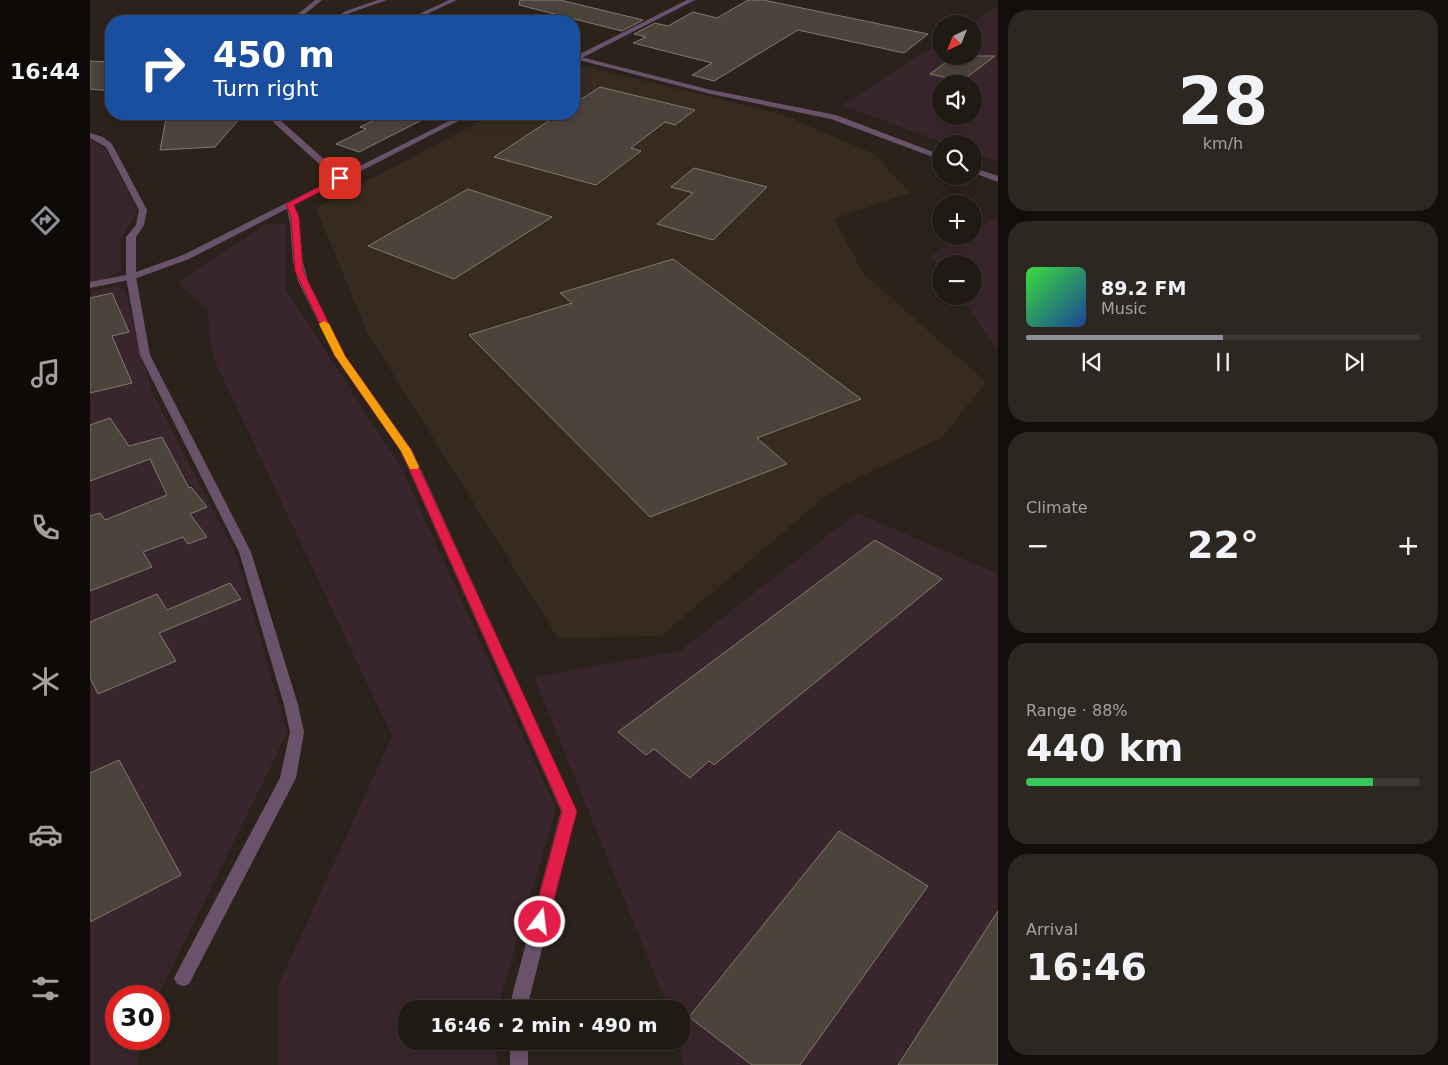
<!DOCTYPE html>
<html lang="en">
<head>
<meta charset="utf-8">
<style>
  body { margin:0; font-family:"DejaVu Sans",sans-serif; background:#2d2722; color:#f1f3f6; height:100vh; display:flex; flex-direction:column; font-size:19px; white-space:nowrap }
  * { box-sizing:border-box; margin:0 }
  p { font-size:16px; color:#a2a1a0 }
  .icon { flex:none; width:28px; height:28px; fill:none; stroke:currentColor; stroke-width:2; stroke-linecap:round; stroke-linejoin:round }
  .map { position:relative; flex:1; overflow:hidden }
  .drawer { display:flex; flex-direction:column; gap:10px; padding:10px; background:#120e0b; width:450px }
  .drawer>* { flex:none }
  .hud { position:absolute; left:15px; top:15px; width:475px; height:105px; border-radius:20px; box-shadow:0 2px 12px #0003,0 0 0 1px #3d3834; background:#1a4fa0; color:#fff; overflow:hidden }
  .needle { width:32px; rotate:223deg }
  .buttons { position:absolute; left:842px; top:15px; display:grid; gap:10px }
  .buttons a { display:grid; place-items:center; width:50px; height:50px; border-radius:50%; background:#201a14; box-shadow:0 2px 12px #0003,0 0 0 1px #3d3834; font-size:25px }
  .speed { position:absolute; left:15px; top:985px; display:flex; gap:10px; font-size:25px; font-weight:700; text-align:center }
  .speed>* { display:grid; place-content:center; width:65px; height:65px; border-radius:50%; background:#201a14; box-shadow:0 2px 12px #0003,0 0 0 1px #3d3834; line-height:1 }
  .speed .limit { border:8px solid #d22; background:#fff; color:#111 }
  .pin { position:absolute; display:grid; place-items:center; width:42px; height:42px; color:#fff; margin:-21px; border-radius:10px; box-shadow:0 2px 8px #0006 }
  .me { position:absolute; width:55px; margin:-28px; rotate:15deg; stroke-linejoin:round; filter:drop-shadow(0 0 4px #0008) }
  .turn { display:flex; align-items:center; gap:18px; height:105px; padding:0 25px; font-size:22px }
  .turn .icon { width:65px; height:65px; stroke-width:2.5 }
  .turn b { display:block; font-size:35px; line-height:42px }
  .big { font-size:38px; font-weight:700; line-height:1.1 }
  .drawer .widget { flex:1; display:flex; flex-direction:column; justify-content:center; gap:8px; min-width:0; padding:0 18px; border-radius:20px; background:#2d2722 }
  .drawer .dial { align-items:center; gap:0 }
  .dial b { font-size:65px; line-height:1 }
  .song { display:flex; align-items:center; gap:15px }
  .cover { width:60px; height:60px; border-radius:8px; background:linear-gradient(135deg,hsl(120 70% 55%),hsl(220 70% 35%)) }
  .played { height:5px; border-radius:2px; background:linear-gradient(90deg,#8c9099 50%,#3d3834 50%) }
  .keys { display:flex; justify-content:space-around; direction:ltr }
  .heat { display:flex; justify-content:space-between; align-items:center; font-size:28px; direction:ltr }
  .charge { height:8px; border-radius:4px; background:linear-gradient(90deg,#34c759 88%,#3d3834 0) }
  .trip { position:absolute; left:308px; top:1000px; width:292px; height:50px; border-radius:20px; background:#201a14; box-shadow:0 2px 12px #0003,0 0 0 1px #3d3834; font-weight:700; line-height:50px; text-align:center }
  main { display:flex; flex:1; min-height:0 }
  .tabs { display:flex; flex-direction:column; width:90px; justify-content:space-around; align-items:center; background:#0d0a08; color:#a2a1a0 }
  .tabs .icon { width:35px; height:35px }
  .tabs .current { color:#8c9099 }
  .tabs b { font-size:22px; color:#f1f3f6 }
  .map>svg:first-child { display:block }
</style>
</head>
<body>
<main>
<nav class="tabs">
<b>16:44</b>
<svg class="icon current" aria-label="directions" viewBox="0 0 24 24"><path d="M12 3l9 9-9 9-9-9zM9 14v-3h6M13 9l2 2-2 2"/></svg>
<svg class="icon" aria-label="music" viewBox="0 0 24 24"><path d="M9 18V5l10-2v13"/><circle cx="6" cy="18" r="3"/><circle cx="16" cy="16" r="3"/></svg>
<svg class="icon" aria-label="phone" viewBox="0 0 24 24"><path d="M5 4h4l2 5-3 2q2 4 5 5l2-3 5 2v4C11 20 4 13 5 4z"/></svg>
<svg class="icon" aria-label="climate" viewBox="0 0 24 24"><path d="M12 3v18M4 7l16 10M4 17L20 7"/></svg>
<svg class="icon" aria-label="car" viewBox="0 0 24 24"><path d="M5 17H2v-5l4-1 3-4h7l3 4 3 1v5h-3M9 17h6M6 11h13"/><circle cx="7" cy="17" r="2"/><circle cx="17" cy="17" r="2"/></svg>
<svg class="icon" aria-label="filters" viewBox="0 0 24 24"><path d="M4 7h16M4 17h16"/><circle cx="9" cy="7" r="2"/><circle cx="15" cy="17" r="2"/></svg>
</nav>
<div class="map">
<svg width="908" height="1065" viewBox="0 0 908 1065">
  <rect width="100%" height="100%" fill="#2b231b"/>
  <polygon fill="#372b1f" points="494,66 693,115 784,154 820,193 744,219 773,273 896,382 852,437 743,490 571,636 468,638 277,332 226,208 404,114 484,114 484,72"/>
  <g fill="#39262d" fill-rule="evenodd">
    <path d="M908 6V162L884 154V144H857L752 105 851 42V56H884V24H881ZM851 84H884V116H851Z"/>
    <polygon points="0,139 15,149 47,210 30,241 31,271 13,280 0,283"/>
    <polygon points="902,219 908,220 908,349 870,296 884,296 884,264 851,264 851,270 841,256 874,236 884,236 884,230"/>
    <polygon points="196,223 195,289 311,467 466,809 407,1009 316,1009 316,1041 406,1041 408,1065 188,1065 189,984 302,736 123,357 117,310 88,282 177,224"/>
    <polygon points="27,286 35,290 62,392 147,557 197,733 68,996 26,996 26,1039 54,1039 47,1065 0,1065 0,292"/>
    <polygon points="767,513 908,574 908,1065 594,1065 588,1041 591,1041 591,1009 579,1009 444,677 590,651"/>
  </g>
  <g fill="#4c443b" stroke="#82796f">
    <polygon points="430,0 470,0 553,20 532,31 429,5"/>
    <polygon points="658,0 673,0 838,34 814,53 708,30 624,81 602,75 622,63 543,43 556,37 544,34 565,23 578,26 603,12 627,18"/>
    <polygon points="864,56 905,56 872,81 840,74"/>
    <polygon points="0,61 21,62 21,91 0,89"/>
    <polygon points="510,87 605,110 585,125 575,122 541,148 551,151 506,185 404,157 469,114 484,114 484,104"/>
    <polygon points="77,114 104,114 151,117 125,147 70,150"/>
    <polygon points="297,114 344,114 269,152 246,144 276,129 270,127"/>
    <polygon points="604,168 677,187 623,240 567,224 603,193 581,187"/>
    <polygon points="378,189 462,217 364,279 278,246"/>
    <polygon points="583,259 771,399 667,438 697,464 560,517 379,335 482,303 470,293"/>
    <polygon points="22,293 39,332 22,336 42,383 0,393 0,298"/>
    <polygon points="20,418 39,446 72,437 99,488 101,487 117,507 100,514 117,537 98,544 93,537 53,552 62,567 0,591 0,516 10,513 15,520 77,495 60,459 0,481 0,425"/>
    <polygon points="785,540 852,579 624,765 619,761 600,778 564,749 556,755 528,732"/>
    <polygon points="140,583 151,599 69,633 86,661 8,694 0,678 0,622 67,594 77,610"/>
    <polygon points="29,760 91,875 0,922 0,773"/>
    <polygon points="749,831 838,886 710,1065 662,1065 599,1017"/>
    <polygon points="908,911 908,1065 808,1065"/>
  </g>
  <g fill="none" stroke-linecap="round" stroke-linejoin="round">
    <g fill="#6b526b" fill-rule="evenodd">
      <polygon points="225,0 232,0 210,18 220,21 203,20 203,18"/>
      <polygon points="288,0 297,0 260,13 245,21 238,21 256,11"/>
      <polygon points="359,0 367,0 322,21 314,21"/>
      <polygon points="487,56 621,90 746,115 851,155 851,160 741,119 621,94 485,59 484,58"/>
      <polygon points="189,114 197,114 191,121 253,176 253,180 247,180 184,123 183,121"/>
      <polygon points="884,168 908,176 908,182 884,173"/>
      <polygon points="200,201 204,204 209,223 213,262 218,281 255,356 322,450 487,811 440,996 439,1009 421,1009 422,996 471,811 310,450 245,356 208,281 203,262 200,223 196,204"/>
      <polygon points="41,274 46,277 60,355 161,552 208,705 214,732 206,778 99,984 93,986 87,984 84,978 190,778 200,732 194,705 149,552 50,355 36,277"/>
      <rect x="420" y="1041" width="18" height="24"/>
    </g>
    <g fill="#6b526b" fill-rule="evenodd">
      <polygon points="597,0 605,0 484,62 484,57"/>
      <polygon points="373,114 382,114 99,259 44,279 0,288 0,282 36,275 36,237 46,225 49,210 16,147 0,138 0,133 13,137 22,144 57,210 54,225 46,237 46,272 93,255"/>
    </g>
  </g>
  <polygon fill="#e11d48" stroke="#92132f" points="250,176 254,178 253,180 204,205 209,217 213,271 255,356 321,450 487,811 458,922 456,927 450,929 445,927 442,922 472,811 311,451 245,356 205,271 201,217 196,204"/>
  <polygon fill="#f59e0b" points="234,321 239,324 255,356 321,450 329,467 327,469 320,469 311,451 245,356 229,324"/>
</svg>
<div class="buttons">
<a><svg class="needle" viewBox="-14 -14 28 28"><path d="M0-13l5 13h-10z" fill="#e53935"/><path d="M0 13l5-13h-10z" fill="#a2a1a0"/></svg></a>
<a><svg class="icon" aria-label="sound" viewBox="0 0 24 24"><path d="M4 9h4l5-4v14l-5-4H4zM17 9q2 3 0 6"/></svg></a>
<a><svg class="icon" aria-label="search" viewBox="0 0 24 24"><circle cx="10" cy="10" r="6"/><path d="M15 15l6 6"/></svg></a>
<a>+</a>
<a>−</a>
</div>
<div class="speed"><div class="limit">30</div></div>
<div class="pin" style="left:250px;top:178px;background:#d93025"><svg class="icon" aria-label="arrive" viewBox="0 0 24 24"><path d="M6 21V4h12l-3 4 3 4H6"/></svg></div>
<svg class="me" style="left:450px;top:922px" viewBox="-20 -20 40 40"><circle r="17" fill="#e11d48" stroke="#fff" stroke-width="3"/><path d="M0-11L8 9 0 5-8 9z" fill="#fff"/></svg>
<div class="trip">16:46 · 2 min · 490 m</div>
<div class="hud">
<div class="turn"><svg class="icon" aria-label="right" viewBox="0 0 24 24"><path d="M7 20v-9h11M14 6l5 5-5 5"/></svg><div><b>450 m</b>Turn right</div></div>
</div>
</div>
<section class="drawer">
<div class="widget dial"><b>28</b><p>km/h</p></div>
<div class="widget">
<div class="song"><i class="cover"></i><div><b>89.2 FM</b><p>Music</p></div></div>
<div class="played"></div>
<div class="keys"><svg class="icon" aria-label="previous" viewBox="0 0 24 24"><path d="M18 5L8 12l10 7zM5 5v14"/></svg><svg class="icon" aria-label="pause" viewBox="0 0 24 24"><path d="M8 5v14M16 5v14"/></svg><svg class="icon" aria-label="next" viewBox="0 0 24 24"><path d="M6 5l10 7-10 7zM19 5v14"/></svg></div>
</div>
<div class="widget"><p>Climate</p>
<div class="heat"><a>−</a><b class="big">22°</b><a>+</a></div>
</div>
<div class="widget"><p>Range · 88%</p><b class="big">440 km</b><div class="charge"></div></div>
<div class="widget"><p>Arrival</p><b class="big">16:46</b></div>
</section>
</main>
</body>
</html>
